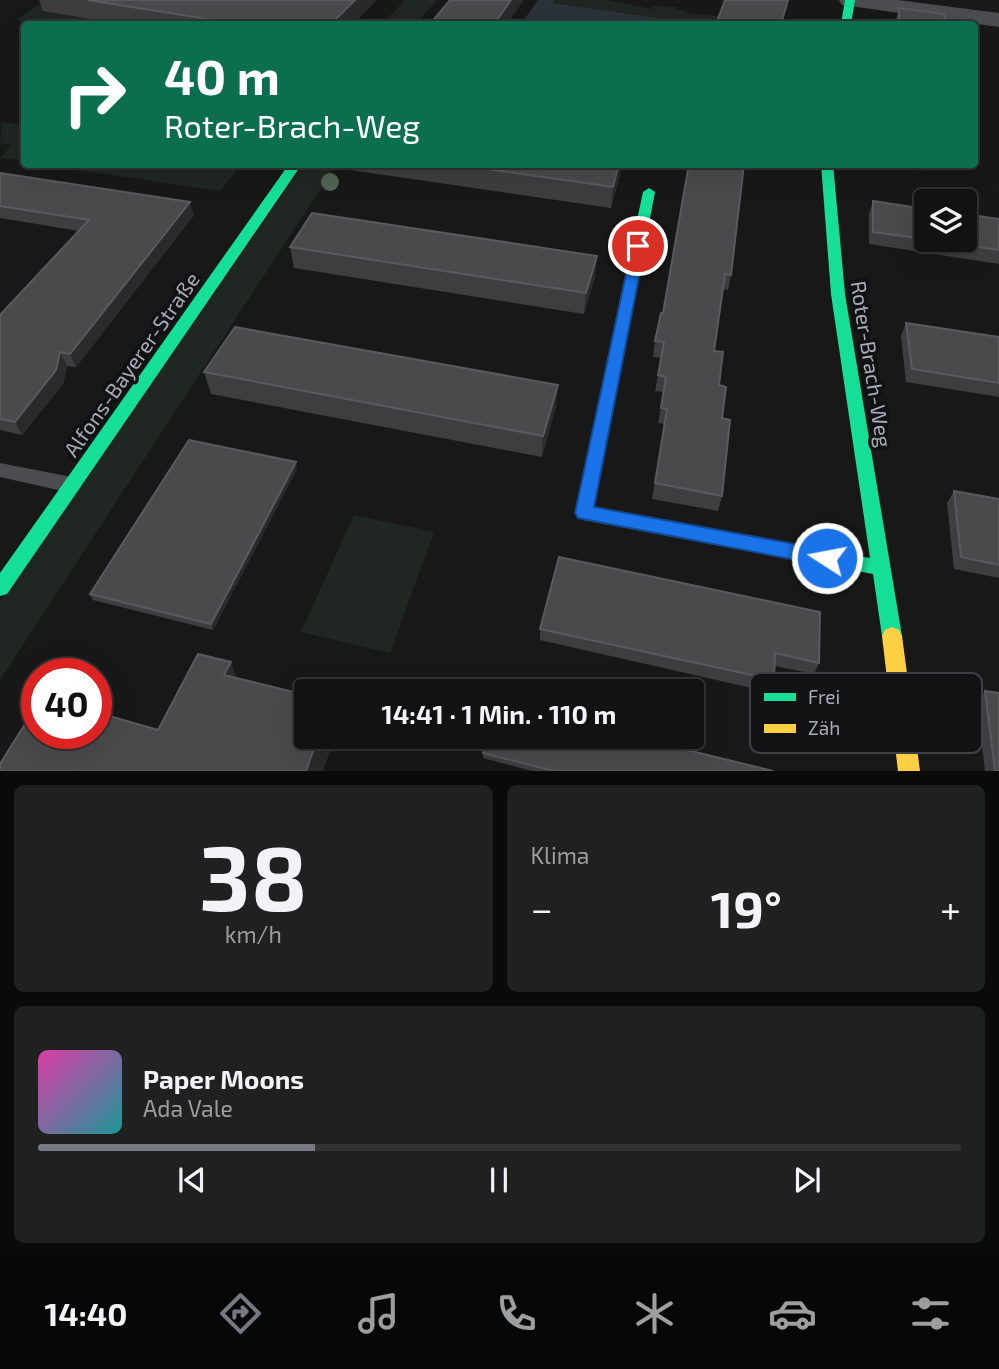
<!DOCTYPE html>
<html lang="de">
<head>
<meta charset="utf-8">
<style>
  body { margin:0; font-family:"Exo 2",sans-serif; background:#1f2020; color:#f1f3f6; height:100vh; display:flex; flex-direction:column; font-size:26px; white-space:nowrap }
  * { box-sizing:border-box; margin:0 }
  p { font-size:23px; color:#9c9e9f }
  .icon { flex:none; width:38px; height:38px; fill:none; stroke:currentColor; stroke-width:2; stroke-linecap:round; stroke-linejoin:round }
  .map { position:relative; height:771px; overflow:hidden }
  .details { display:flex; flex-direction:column; gap:14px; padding:14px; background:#0a0a0a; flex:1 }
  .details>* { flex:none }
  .hud { position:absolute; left:21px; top:21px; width:957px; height:147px; border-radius:7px; box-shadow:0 7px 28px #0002,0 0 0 2px #313232; background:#0b6e4f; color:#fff; overflow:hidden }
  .tools { position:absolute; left:914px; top:189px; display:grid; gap:14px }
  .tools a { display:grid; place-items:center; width:63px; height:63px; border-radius:7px; background:#121212; box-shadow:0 7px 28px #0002,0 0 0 2px #313232; font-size:35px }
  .speed { position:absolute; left:21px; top:658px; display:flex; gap:14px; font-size:35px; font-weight:700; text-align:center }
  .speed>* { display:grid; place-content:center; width:91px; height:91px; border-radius:50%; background:#121212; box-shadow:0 7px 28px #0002,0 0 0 2px #313232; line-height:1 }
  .speed .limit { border:10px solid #d22; background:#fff; color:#111 }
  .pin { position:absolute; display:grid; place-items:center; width:60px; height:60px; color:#fff; margin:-30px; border:4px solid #fff; border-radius:50%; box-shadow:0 2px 7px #0007 }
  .me { position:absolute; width:77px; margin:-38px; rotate:281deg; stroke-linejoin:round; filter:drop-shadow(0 0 5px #0008) }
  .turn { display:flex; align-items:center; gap:24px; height:147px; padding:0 28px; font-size:32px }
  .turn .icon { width:91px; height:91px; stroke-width:2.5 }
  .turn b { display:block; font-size:49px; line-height:60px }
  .big { font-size:52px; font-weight:700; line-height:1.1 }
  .details .widget { flex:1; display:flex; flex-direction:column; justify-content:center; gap:10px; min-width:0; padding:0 24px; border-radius:10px; background:#1f2020 }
  .details .dial { align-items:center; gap:0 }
  .dial b { font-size:91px; line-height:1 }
  .song { display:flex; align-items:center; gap:21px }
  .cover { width:84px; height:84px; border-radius:10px; background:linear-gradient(135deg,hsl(320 70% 55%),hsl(180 70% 35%)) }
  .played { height:7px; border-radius:4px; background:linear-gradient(90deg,#767981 30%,#313232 30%) }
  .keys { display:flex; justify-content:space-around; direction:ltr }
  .heat { display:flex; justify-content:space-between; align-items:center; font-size:38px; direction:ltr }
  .details .tiles { flex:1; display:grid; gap:14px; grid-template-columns:1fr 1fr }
  .widget:last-child { grid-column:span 2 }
  .trip { position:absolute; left:294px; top:679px; width:410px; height:70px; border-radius:7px; background:#121212; box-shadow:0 7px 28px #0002,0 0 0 2px #313232; font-weight:700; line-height:70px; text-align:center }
  .tabs { display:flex; height:112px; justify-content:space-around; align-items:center; background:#070707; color:#9c9e9f }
  .tabs .icon { width:49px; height:49px }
  .tabs .current { color:#767981 }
  .tabs b { font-size:32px; color:#f1f3f6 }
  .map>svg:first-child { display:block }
</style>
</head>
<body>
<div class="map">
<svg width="999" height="771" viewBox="0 0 999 771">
  <rect width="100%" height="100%" fill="#181818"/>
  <g fill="#202722">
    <polygon points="46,0 60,0 55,13 142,24 42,24 16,20"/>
    <polygon points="405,0 437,0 416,24 384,22"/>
    <polygon points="554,0 606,0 652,9 653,6 676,7 676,10 687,11 686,13 799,24 700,24 552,3"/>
    <polygon points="2,122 24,125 24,161 0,158 12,145 0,143"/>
    <polygon points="44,165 241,164 241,165 220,191"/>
    <polygon points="303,165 336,165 0,680 0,602"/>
    <polygon points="354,515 434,532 390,653 301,632"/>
  </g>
  <polygon fill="#2b323a" points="538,0 554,0 553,3 700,24 521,24"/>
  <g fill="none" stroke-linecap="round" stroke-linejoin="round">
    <polygon fill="#4c4d51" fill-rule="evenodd" points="0,463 72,477 79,480 82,485 79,490 72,493 0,477"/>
    <polygon fill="#4c4d51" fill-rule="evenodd" points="839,0 898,0 999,13 999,27 850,6 842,5"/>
    <g fill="#16e098" fill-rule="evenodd">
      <polygon points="845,0 855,0 851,24 841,24"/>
      <polygon points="289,164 302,164 7,594 0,596 0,573"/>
      <polygon points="821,164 833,164 845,294 902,636 899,642 892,645 885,642 882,636 873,574 584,520 578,518 575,513 643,192 649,188 655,192 594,508 870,558 831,294"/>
    </g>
    <polygon fill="#ffcf43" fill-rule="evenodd" points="892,627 899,630 902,636 920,771 898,771 882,636 885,630"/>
  </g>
  <circle fill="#516554" cx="330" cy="182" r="9"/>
  <g fill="#3e3e40">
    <polygon points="39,0 376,0 353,24 121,24 43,11"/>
    <polygon points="899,8 945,24 895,24"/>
    <polygon points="349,164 621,164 620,175 611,208 350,170"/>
    <polygon points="689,164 731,275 728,290 723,289 714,351 722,418 722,496 718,511 652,499 665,424 658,423 664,392 655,391 661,358 653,357 655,341 663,313"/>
    <polygon points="931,164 946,164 945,167"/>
    <polygon points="0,173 194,215 76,367 67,366 63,384 22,435 0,430 0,315 79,231 0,218"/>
    <polygon points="873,201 999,219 999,266 999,264 869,244 869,214"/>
    <polygon points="290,247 595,277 584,314 294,268"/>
    <polygon points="906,323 999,337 999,397 906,382 901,336"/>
    <polygon points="204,372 556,406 542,457 211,394"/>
    <polygon points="297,469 213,630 93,600 90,594"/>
    <polygon points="954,491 999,499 999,578 954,569 947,503"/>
    <polygon points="559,557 819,663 814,674 775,666 774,680 769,692 540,640 540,629"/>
    <polygon points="985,691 999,771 985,771 977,702"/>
    <polygon points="483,753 773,771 532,771 483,758"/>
  </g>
  <g fill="#2a2a2b">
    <polygon points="355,0 376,0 353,24 331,24"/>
    <polygon points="511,0 524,0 507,24 494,24"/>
    <polygon points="619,164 621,164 620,175 611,208 613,187"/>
    <polygon points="190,202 194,215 76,367 70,354"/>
    <polygon points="597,256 595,277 584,314 586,293"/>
    <polygon points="60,352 67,366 63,384 22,435 15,422"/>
    <polygon points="558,385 556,406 542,457 543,436"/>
    <polygon points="296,462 297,469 213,630 211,624"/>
    <polygon points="231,662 241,688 224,675"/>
    <polygon points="318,737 335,737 323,771 306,771"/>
  </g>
  <g fill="#4a4a4d" stroke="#585a5e" stroke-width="2">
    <polygon points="88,0 355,0 331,24 239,24"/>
    <polygon points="450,0 511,0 494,24 430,24"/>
    <polygon points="725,0 788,0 781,24 716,24"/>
    <polygon points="899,8 944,14 945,24 899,24"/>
    <polygon points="453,164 619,164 613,187"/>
    <polygon points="689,164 744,164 731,275 725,274 714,351 723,352 719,385 726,387 722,418 730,420 722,496 655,483 667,409 661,408 666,377 658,375 664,342 655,341 661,313 663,313"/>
    <polygon points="0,173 190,202 70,354 60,352 56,370 15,422 0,419 0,315 89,220 0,206"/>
    <polygon points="873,201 926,209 926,239 873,232"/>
    <polygon points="312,213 597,256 586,293 290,247"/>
    <polygon points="964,214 999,219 999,250 929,240 964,240"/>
    <polygon points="906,323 999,337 999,383 912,369"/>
    <polygon points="235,327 558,385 543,436 204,372"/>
    <polygon points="189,440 296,462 211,624 90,594"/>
    <polygon points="954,491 999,499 999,565 961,557"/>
    <polygon points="559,557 820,612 819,663 775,653 774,680 540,629"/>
    <polygon points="198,654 231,662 224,675 306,695 306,737 318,737 306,771 0,771 0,764 37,705 37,733 96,733 96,712 158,730"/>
    <polygon points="985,691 999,693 999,771 995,771"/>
    <polygon points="488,737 634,737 773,771 554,771 483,753"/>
  </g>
  <polygon fill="#1a73e8" stroke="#114b97" stroke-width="2" points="638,242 645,246 594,507 827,550 834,553 837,558 834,564 827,566 578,518 575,513 632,246"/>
  <g text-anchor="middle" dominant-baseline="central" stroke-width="7" stroke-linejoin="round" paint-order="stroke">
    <g font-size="21" fill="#a9adb9" stroke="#121214">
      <text transform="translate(131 364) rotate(-55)">Alfons-Bayerer-Straße</text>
      <text transform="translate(872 364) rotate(81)">Roter-Brach-Weg</text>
    </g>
  </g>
  <rect x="750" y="673" width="232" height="80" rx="10" fill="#121214" stroke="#3f4046" stroke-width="2"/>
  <rect x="764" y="693" width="32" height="8" fill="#16e098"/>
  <rect x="764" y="724" width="32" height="9" fill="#ffcf43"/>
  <g font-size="19" fill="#a9adb9">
    <text x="808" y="704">Frei</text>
    <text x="808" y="735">Zäh</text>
  </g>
</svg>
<div class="tools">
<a><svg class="icon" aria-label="layers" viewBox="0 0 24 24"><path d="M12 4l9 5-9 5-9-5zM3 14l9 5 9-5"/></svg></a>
</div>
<div class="speed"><div class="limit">40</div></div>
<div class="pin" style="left:638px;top:246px;background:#d93025"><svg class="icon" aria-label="arrive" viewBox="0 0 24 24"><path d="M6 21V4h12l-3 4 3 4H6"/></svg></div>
<svg class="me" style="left:827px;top:558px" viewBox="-20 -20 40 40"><circle r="17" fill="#1a73e8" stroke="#fff" stroke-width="3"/><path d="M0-11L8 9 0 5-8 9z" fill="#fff"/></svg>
<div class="trip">14:41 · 1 Min. · 110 m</div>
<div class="hud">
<div class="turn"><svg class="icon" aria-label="right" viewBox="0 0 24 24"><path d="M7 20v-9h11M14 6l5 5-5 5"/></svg><div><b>40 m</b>Roter-Brach-Weg</div></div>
</div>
</div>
<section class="details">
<div class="tiles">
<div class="widget dial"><b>38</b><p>km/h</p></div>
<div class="widget"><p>Klima</p>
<div class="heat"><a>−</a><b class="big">19°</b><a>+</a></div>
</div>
<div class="widget">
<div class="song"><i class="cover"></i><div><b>Paper Moons</b><p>Ada Vale</p></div></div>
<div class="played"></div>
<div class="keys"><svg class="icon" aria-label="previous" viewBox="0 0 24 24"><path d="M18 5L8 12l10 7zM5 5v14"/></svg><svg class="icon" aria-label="pause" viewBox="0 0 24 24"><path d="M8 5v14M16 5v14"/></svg><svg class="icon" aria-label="next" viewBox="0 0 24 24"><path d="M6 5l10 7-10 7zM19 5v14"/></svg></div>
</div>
</div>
</section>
<nav class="tabs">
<b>14:40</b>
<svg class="icon current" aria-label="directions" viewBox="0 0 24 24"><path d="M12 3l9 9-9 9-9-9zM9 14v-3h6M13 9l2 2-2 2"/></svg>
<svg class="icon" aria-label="music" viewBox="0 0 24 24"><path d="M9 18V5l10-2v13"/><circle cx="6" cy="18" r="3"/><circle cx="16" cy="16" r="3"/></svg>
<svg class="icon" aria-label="phone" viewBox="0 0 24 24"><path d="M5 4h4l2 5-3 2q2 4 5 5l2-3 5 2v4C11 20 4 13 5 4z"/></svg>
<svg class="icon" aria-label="climate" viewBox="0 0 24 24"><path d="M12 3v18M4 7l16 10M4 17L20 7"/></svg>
<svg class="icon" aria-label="car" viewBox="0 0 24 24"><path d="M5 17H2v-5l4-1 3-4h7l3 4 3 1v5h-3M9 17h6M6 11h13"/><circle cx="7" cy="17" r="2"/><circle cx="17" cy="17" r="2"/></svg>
<svg class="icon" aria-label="filters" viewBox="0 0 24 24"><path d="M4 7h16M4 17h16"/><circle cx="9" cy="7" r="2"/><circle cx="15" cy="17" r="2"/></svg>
</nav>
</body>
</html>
